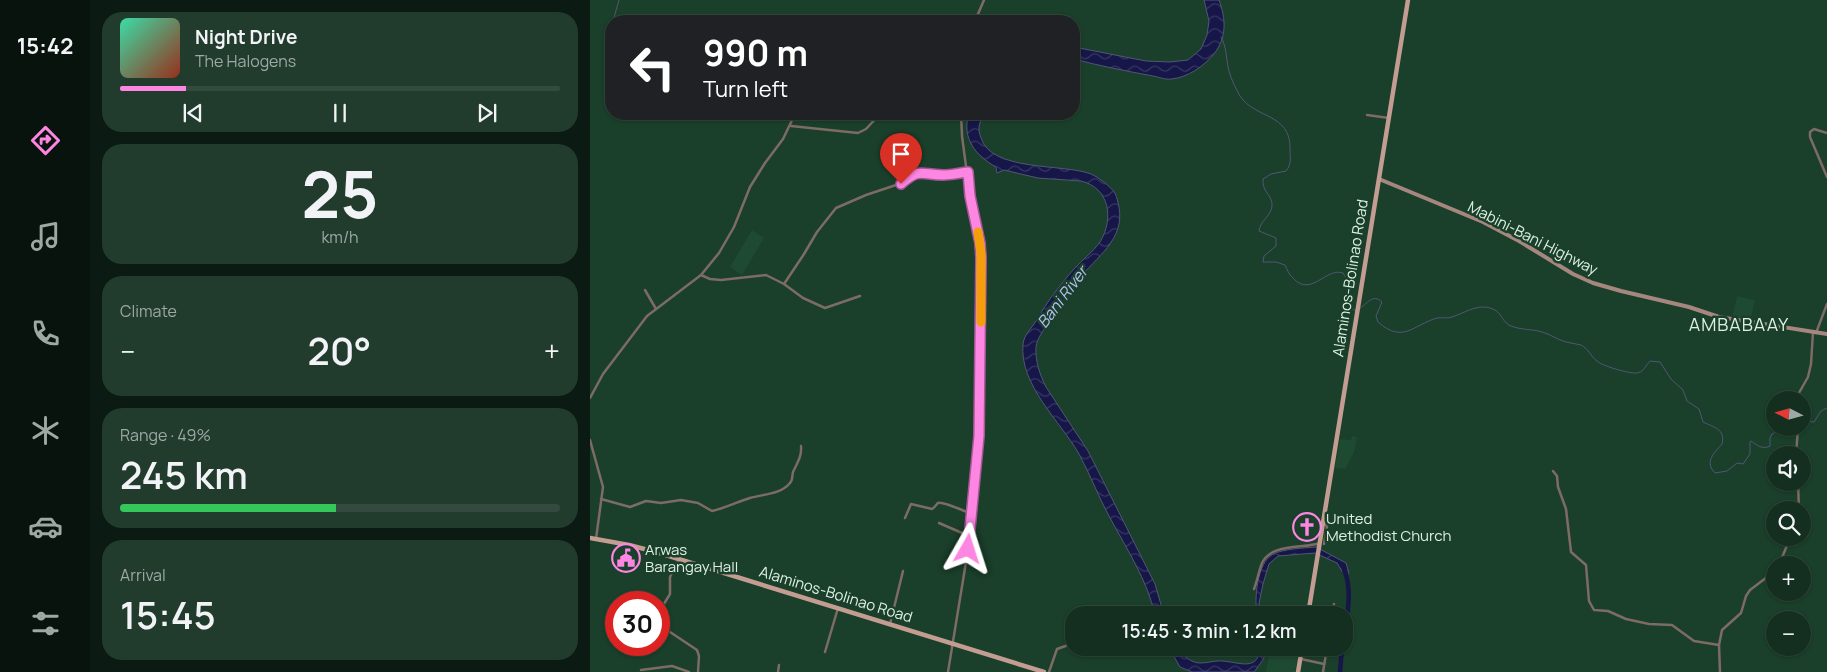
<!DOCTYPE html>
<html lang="en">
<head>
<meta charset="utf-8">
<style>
  body { margin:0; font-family:Manrope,sans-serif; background:#213b2d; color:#f1f3f6; height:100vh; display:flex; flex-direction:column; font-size:19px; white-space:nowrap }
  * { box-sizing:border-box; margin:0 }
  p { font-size:16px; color:#9da9a5 }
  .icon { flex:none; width:28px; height:28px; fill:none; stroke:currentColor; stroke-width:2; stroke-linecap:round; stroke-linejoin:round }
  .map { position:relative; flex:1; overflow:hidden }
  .details { display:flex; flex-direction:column; gap:12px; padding:12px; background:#0b1a12; width:500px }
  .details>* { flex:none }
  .banner { position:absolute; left:15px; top:15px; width:475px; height:105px; border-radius:20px; box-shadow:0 1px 4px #0004,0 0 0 1px #334a3e; background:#202124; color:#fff; overflow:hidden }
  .needle { width:32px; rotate:276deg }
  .tools { position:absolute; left:1176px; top:391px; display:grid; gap:10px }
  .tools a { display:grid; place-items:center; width:45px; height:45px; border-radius:50%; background:#142f20; box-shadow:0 1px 4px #0004,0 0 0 1px #334a3e; font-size:25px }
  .speed { position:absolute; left:15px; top:591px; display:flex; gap:10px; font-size:25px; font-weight:700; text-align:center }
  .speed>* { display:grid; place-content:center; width:65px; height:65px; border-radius:50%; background:#142f20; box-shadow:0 1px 4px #0004,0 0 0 1px #334a3e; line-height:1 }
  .speed .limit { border:8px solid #d22; background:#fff; color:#111 }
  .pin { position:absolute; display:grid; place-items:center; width:42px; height:42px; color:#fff; margin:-51px -21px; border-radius:50% 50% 50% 0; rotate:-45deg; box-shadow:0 0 5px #0007 }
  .pin .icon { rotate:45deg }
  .me { position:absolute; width:55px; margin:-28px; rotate:6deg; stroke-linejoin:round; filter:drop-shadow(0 0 4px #0008) }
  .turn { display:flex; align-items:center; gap:18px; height:105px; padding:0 15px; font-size:22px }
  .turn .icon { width:65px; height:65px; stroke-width:2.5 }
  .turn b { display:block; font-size:35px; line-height:42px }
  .big { font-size:38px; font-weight:600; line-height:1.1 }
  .details .tile { flex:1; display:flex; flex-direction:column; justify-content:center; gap:8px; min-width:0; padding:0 18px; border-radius:20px; background:#213b2d }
  .details .dial { align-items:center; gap:0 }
  .dial b { font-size:65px; line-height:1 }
  .song { display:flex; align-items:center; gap:15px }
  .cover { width:60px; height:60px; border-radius:8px; background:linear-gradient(135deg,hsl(160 70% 55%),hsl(10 70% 35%)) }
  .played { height:5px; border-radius:2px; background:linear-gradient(90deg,#fd86e2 15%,#334a3e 15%) }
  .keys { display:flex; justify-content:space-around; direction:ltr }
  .heat { display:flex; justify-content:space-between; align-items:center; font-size:28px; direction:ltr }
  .charge { height:8px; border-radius:4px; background:linear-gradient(90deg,#34c759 49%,#334a3e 0) }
  .trip { position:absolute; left:475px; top:606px; width:288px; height:50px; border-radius:20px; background:#142f20; box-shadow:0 1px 4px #0004,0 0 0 1px #334a3e; font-weight:600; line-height:50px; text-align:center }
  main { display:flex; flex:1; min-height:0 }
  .tab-bar { display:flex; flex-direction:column; width:90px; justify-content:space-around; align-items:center; background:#08130d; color:#9da9a5 }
  .tab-bar .icon { width:35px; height:35px }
  .tab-bar .on { color:#fd86e2 }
  .tab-bar b { font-size:22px; color:#f1f3f6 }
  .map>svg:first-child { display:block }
</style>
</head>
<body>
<main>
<nav class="tab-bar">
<b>15:42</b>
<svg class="icon on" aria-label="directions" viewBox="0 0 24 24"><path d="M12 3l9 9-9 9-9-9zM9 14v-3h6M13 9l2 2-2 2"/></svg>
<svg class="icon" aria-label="music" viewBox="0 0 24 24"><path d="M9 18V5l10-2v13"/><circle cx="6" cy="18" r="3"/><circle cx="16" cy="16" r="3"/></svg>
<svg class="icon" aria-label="phone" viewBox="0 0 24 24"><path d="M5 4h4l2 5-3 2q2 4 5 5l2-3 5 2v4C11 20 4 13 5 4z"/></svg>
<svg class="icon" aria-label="climate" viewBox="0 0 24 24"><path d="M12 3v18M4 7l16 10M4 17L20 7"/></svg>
<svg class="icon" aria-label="car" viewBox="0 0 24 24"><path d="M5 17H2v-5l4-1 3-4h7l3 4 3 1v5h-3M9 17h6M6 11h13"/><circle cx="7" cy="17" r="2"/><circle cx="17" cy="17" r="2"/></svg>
<svg class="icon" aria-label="filters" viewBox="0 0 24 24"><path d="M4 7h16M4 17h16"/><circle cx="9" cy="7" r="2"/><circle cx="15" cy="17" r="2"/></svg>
</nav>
<section class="details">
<div class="tile">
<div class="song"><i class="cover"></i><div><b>Night Drive</b><p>The Halogens</p></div></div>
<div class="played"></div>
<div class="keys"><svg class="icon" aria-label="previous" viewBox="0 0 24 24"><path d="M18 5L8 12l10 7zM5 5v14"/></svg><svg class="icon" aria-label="pause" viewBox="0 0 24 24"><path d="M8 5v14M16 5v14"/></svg><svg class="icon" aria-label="next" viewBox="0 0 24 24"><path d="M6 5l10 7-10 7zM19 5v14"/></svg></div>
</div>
<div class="tile dial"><b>25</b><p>km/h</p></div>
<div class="tile"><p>Climate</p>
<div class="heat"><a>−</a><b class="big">20°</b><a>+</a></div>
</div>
<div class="tile"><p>Range · 49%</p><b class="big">245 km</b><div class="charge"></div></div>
<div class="tile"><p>Arrival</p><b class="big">15:45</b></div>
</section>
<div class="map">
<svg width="1237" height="672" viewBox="0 0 1237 672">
  <defs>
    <pattern id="water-waves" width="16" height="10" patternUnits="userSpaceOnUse" patternTransform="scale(1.25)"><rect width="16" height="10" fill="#161648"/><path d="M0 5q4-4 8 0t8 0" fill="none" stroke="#373862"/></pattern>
  </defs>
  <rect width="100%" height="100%" fill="#1a3f2a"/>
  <g fill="#1d4a31">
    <polygon points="162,230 174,238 152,275 140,267"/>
    <polygon points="1147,296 1165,300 1160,322 1142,318"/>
    <polygon points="762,436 767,437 765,450 758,464 755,469 745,468 750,439 761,440"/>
    <polygon points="680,648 709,648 705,672 676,672"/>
  </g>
  <g fill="url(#water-waves)" stroke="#515776">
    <path d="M614 0H629C636 19 637 37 624 54 613 67 598 77 582 79 575 80 569 77 563 76 536 71 510 66 484 59V47L556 61 580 62 598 60 611 49 617 35 619 21Z"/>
    <path d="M379 114H396C389 121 387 128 391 138 401 171 471 164 498 173 506 175 520 186 525 193 527 197 528 203 529 207 535 240 506 257 488 280 477 293 467 308 458 323 454 330 447 338 446 347 445 361 450 375 456 387L498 451 565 584 574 615H565C557 579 536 548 519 516 508 496 500 474 489 454 471 422 429 385 433 344 434 335 441 329 446 321 457 302 469 286 484 269 492 260 503 252 510 242 524 219 520 188 491 181L448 178 414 170 407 173 406 167C386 156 371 138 379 114Z"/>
    <path d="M726 547 756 563 759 573 755 576 747 563 725 553 688 556 679 564 673 584 669 603 671 615H667C664 600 667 562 683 554 693 549 714 548 726 547Z"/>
    <path d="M579 648H588C592 653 595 658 602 661 611 666 622 660 632 661 649 662 668 672 670 648H677C676 657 670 664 664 672H602L590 667Z"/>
  </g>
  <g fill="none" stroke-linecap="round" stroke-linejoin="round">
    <g stroke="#515776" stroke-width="1">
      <polyline points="23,21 29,0"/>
      <path d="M631 37C637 47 636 60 639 71 641 79 646 89 650 96 665 119 701 113 700 149 700 158 702 164 696 171L681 174 673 179C672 193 683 195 682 206 681 216 670 221 669 231L686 238V246L674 256 673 262H686L695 265C697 269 699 275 703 278 721 298 736 267 753 273L759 282 756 304 759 309 765 310"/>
      <path d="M769 309C777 304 783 293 792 302L786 316 788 322C813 344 823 325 847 318 852 317 857 319 862 317 877 312 890 302 905 310 912 314 913 323 921 326 931 330 942 329 952 332 960 334 968 340 976 342 981 343 986 344 991 345 999 349 1000 356 1007 361 1012 366 1040 374 1047 373 1054 372 1056 365 1060 361L1070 362 1081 379 1093 390 1097 401 1109 409 1113 422C1123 427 1136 429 1132 444 1124 453 1114 462 1125 473L1137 471 1147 463 1153 464 1160 454V443L1161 441C1167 445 1172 450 1180 446V438L1182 434 1186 432 1192 434 1195 433V430L1197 428"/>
      <polyline points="1212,421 1224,422 1231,411 1237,408"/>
    </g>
    <g stroke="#161648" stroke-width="4.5">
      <path d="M754 570C763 589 757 616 754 637"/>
      <polyline points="750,672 752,648"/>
    </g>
    <g stroke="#7d6b65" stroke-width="2.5">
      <polyline points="339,21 350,17 388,15"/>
      <polyline points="385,21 394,0"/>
      <polyline points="777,115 799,118"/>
      <polyline points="201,126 268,133 276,129 290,114"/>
      <polyline points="1237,133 1224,129 1220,132 1220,137 1237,177"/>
      <polyline points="111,275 120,279 131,280 176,275 194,284 213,298 235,308 270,296"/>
      <polyline points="194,284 214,254 227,232 246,208 276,195 309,184 328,172 352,175 378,172"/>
      <polyline points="55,290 66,309"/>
      <polyline points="1226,333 1237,304"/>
      <polyline points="0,398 13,374 57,316 111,275 129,253 144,227 160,187 175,163 193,139 205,114"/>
      <polyline points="1205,400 1218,377 1221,364 1223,332"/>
      <polyline points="0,440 13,487 6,539"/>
      <polyline points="1206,455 1208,428"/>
      <polyline points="963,471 967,476 968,487 976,509 981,552 996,565 999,601 1004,610 1018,611 1036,619 1059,624 1082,625 1104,641 1129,645"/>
      <polyline points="1208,482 1209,510"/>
      <path d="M11 499 40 507 56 501 71 503 91 500 108 503 122 511C135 508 147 502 160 498 173 494 190 495 200 483 203 480 202 476 203 472 207 463 212 457 211 446"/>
      <path d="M315 518 321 504 342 509C344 508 346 505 348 503 353 501 376 512 382 514"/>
      <polyline points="734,522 737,527 734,544"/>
      <polyline points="349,523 379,536"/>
      <polyline points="89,559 80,577 80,594 69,612 70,623 77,630 107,650 109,656 108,672"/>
      <polyline points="1189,565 1200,538"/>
      <path d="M664 589C667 581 669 571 672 563 681 543 713 549 730 543"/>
      <polyline points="742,615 744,604"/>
      <polyline points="300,624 313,571"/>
      <polyline points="235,652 248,608"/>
      <polyline points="711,659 734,664"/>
      <polyline points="51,670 82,666 99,672"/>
      <polyline points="188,672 189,665"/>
      <polyline points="358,672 376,562 389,425 391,253 379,189 372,136 371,114"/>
      <polyline points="459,672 467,649 484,643"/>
      <polyline points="733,672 737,648"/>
      <polyline points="1130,672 1129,645 1132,630 1151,613 1156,596 1160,590 1185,571"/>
    </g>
    <polyline stroke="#a5877f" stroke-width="4" points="789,179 893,222 929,241 983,274 1003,283 1031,291 1099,307 1129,317 1237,334"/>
    <g stroke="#c39d92" stroke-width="4.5">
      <polyline points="0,538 39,545 66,552 454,672"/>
      <polyline points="718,615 818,0"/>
      <polyline points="708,672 712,648"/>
    </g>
  </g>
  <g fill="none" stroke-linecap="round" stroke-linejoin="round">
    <defs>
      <path id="route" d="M311 184C330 167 331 175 353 175 361 175 369 173 378 172L380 196 390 243 391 258 389 436 378 549"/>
    </defs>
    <use href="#route" stroke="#a45793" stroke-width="12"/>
    <use href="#route" stroke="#fd86e2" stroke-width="9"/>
    <polyline stroke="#f59e0b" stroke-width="9" points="388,232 391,253 391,322"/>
  </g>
  <defs>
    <symbol id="church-ring" viewBox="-11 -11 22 22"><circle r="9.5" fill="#1a3f2a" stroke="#fd86e2" stroke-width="1.5"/><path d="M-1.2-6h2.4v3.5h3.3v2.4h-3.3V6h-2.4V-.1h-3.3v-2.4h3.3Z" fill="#fd86e2"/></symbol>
    <symbol id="civic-ring" viewBox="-11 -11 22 22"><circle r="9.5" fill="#1a3f2a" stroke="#fd86e2" stroke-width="1.5"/><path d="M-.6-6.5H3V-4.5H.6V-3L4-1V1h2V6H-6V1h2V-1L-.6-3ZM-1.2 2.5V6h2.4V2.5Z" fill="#fd86e2"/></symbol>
  </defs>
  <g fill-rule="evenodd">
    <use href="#church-ring" x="701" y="511" width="32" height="32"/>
    <use href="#civic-ring" x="20" y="542" width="32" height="32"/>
  </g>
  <g text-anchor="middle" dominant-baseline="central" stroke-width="5" stroke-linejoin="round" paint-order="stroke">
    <g font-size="15" fill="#dcf0e2" stroke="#1a3f2a">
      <text transform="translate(943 238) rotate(27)">Mabini-Bani Highway</text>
      <text transform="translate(760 278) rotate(-81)">Alaminos-Bolinao Road</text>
      <text transform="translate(246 594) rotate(17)">Alaminos-Bolinao Road</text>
    </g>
    <g font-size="15" fill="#dcf0e2" stroke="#1a3f2a" text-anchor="start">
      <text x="736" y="518">United<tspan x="736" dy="17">Methodist Church</tspan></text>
      <text x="55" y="549">Arwas<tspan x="55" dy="17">Barangay Hall</tspan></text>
    </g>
    <g font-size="16" font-style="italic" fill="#b7c1f3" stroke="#1a3f2a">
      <text transform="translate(472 297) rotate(-53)">Bani River</text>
    </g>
    <g font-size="18" letter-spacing="1" fill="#dcf0e2" stroke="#1a3f2a">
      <text x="1149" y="324">AMBABAAY</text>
    </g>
  </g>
</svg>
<div class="tools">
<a><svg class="needle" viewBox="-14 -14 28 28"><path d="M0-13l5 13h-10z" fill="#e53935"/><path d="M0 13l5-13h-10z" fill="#9da9a5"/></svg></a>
<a><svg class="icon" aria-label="sound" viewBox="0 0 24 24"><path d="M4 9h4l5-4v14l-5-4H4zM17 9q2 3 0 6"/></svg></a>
<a><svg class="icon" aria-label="search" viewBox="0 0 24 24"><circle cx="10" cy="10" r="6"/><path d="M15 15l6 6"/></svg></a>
<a>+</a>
<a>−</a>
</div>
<div class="speed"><div class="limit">30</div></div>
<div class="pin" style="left:311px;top:184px;background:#d93025"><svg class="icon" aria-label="arrive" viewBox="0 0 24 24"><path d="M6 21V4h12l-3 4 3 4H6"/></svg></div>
<svg class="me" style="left:378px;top:549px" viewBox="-20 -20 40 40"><path d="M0-17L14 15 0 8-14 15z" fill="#fd86e2" stroke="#fff" stroke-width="4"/></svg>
<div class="trip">15:45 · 3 min · 1.2 km</div>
<div class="banner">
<div class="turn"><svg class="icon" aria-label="left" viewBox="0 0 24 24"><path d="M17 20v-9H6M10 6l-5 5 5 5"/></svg><div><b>990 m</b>Turn left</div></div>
</div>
</div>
</main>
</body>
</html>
